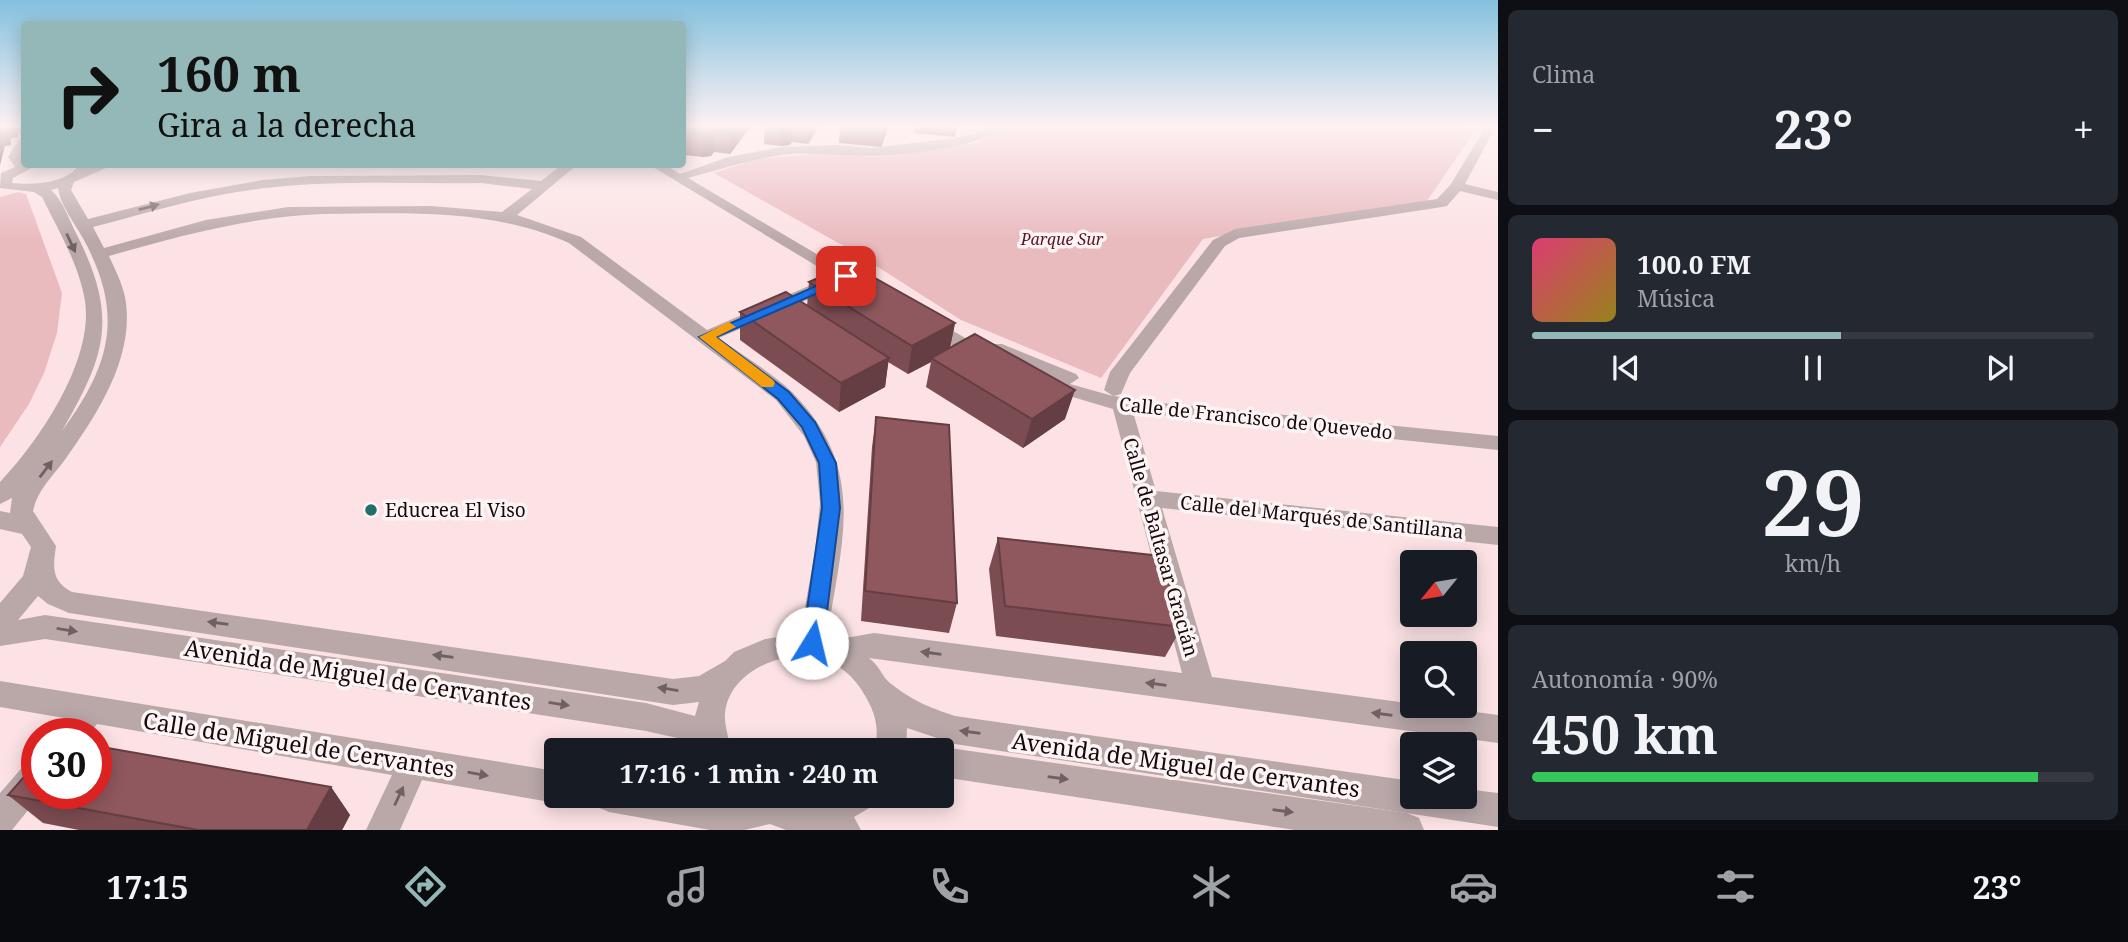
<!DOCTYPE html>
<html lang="es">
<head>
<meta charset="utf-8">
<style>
  body { margin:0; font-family:"Noto Serif",serif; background:#242831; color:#f1f3f6; height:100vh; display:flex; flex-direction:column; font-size:26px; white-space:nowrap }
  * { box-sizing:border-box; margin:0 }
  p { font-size:23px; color:#9ea1a6 }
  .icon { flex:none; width:38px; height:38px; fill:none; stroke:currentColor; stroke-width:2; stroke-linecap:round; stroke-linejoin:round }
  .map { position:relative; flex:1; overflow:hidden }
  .sheet { display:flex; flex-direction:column; gap:10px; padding:10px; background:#0d0f14; width:630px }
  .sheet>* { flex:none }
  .hud { position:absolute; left:21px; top:21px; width:665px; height:147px; border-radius:7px; box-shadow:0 4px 18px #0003; background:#94b7b7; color:#111; overflow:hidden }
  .needle { width:46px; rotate:240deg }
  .controls { position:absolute; left:1400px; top:550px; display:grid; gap:14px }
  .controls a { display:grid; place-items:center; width:77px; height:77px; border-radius:7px; background:#171b24; box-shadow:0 4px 18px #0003; font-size:35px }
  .speed { position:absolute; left:21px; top:718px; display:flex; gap:14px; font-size:35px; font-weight:700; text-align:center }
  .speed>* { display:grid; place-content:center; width:91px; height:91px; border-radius:50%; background:#171b24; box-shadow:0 4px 18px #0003; line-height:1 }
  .speed .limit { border:10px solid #d22; background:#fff; color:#111 }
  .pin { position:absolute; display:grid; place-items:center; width:60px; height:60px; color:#fff; margin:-30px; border-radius:14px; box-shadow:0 4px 10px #0006 }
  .me { position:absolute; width:77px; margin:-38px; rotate:9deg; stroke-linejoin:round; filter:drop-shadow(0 0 5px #0008) }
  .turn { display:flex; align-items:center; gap:24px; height:147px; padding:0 21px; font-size:32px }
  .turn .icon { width:91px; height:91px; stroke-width:2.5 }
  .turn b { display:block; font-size:49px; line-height:60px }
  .big { font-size:52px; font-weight:700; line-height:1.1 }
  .sheet .tile { flex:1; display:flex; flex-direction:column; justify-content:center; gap:10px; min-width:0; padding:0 24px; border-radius:10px; background:#242831 }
  .sheet .dial { align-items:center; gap:0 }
  .dial b { font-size:91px; line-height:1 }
  .song { display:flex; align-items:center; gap:21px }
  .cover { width:84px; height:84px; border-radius:10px; background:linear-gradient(135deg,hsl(340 70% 55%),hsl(50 70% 35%)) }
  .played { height:7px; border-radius:4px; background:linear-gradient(90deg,#94b7b7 55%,#363941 55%) }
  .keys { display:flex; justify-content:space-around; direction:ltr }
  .heat { display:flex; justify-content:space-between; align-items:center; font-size:38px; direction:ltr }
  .charge { height:10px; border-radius:5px; background:linear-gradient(90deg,#34c759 90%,#363941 0) }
  .trip { position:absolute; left:544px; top:738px; width:410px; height:70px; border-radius:7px; background:#171b24; box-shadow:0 4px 18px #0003; font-weight:700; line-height:70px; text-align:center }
  .dock { display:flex; height:112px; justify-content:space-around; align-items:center; background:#090b0e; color:#9ea1a6 }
  .dock .icon { width:49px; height:49px }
  .dock .active { color:#94b7b7 }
  .dock b { font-size:32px; color:#f1f3f6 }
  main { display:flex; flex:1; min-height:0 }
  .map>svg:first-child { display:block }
</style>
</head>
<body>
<main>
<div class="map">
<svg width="1498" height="830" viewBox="0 0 1498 830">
  <rect width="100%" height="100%" fill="#fce2e4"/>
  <g fill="#e9babe">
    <polygon points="1005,126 1461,126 1475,131 1427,201 1203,239 1101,378 961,320 856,253 714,173 757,159 823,153 872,157 977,143"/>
    <polygon points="18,192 26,194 62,293 57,333 44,373 29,404 0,447 0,197"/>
  </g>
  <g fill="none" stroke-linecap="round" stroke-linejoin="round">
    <g fill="#baa8a9" fill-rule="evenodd">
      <path d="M991 126H1006C985 147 903 155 872 156 842 157 812 151 781 155 749 160 719 170 688 178L869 285 860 290 841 281 839 286 719 338C742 355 771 372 792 392 869 470 841 542 827 638L834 640 874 633 1182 673 1113 409 1039 387 1036 383 1039 379H1053L991 353 994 357 991 361H977L919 324 928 319 934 320 988 351 986 348 988 344H1002L1076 374 1079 378 1070 384 1113 396 1104 390 1110 372 1213 240 1235 229 1437 199 1451 184 1486 126H1496L1465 184 1498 192V200L1460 191 1447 206 1442 207 1239 238 1225 246 1130 373 1121 394 1114 396 1152 402 1498 436V450L1133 412 1156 491 1498 527V545L1162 508 1212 677 1498 715V743L869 658C880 666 882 677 890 683 913 701 928 707 955 716L1412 781V796H1465V789L1498 793V827L955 744 907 728 906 751H874C879 735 877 718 869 703 861 687 851 673 834 664 796 644 730 666 725 713 724 724 729 739 731 751H699L677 738 646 731 45 639 0 646V603L23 576 31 547 22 534 0 529V511L10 513 12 498 0 504V482C39 441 94 360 85 301 79 264 58 230 42 197L34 192 0 188 1 173 15 167 8 157 20 138 24 137V152L22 157 24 164H39L13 178 12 183C34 185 66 184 80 164H115L74 182 71 190 88 219 190 193 263 180 310 176 481 175 541 181 563 164H578L517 215 581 237 707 330 827 278 835 277 648 164H664L680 174 728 157 783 147 838 145 871 148 956 138 981 132ZM481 183 532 189 502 212 431 206 288 207 206 220 104 248 93 227C150 212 207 194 266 188 337 180 410 184 481 183ZM58 188C60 205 76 225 84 240 124 315 111 364 62 431 106 355 118 318 78 237 70 222 63 200 51 190ZM322 214C405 213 492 208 569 243L776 400 804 436 816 462 820 503 815 552 800 634 765 639 734 652 725 661 699 676 673 679 72 592C51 581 53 567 56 546L33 511C37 491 52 477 64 461 97 415 136 356 125 297 122 283 115 269 109 256 180 236 248 217 322 214ZM38 596 48 604 69 613 673 705 699 702 695 716 646 703 45 615 18 620Z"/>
      <polygon points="0,681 556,771 556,796 568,796 556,803 422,780 400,830 366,830 392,775 97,724 90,733 56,733 64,718 0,707"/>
      <polygon points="942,747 1407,813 1419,818 1424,830 1295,830 942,777 942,751 932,751"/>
      <polygon points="37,759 37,793 42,793 12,830 0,830 0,793 26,763"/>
      <polygon points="593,796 737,799 736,796 785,796 805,801 826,796 875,796 871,807 854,817 861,830 786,830 770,824 744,830 710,830 609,812 597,807"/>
    </g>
  </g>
  <g fill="#7b4c51">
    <polygon points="751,126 730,154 714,152 711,156 702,157 685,155 684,132"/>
    <polygon points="765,126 819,126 808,144 792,142 790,145 781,146 764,144"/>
    <polygon points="840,126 889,126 881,147 839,143"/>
    <polygon points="914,126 957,126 955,137 914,133"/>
    <polygon points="809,282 955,323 950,348 1065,419 1023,448 926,387 931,362 908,374 888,362 885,387 839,412 740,340 740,312 807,306"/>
    <polygon points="876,417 957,603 949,633 861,621 872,447"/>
    <polygon points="998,538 1182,627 1165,657 996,636 989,569"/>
    <polygon points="331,787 350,815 342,830 79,830 43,823 8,795"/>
  </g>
  <g fill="#643e42">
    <polygon points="0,126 15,126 18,132 18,137 11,138 11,145 5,146 0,165"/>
    <polygon points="734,126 751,126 730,154 729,131"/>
    <polygon points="782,126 792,126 792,142 790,145 781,146"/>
    <polygon points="809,126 819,126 808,144"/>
    <polygon points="883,126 889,126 881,147"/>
    <polygon points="24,127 24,142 17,128"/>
    <polygon points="713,130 714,152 711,156 702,157 701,134"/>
    <polygon points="955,323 949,352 931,358 931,362 908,374 912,346"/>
    <polygon points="889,358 885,387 839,412 841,383"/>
    <polygon points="1075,390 1065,419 1023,448 1032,419"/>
    <polygon points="331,787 350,815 342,830 307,830"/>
  </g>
  <g fill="#8f585e" stroke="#643e42" stroke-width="2">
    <polygon points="689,126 734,126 729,131 713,130 710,133 701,134 684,132"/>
    <polygon points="850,264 955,323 912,346 809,282"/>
    <polygon points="786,292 889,358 841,383 740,312"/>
    <polygon points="975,334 1075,390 1032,419 931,358"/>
    <polygon points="876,417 949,425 957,603 865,591"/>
    <polygon points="998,538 1161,556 1182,627 1005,606"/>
    <polygon points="96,746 331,787 307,830 198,830 8,795 37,762 37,793 96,793"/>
  </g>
  <defs><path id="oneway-solid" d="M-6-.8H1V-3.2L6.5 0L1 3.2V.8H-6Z" transform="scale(1.75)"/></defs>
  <g fill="#706061">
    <use href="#oneway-solid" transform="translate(149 207) rotate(-15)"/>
    <use href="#oneway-solid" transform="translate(71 243) rotate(65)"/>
    <use href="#oneway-solid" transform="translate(46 469) rotate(-53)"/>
    <use href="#oneway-solid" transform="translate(218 623) rotate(-172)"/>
    <use href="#oneway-solid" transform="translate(67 630) rotate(9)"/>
    <use href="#oneway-solid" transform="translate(931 653) rotate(-172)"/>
    <use href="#oneway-solid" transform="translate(443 656) rotate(-172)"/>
    <use href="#oneway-solid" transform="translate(1156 684) rotate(-172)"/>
    <use href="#oneway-solid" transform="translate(668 689) rotate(-171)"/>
    <use href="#oneway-solid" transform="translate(559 704) rotate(9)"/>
    <use href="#oneway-solid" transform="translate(1382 714) rotate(-172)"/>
    <use href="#oneway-solid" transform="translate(970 732) rotate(-172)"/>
    <use href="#oneway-solid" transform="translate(478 774) rotate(10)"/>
    <use href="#oneway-solid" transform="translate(1058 778) rotate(8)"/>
    <use href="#oneway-solid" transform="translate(399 796) rotate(-65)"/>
    <use href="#oneway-solid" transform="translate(1283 811) rotate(8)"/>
  </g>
  <linearGradient id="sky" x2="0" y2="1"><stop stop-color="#83c1de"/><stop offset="0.52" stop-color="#fef2f3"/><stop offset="1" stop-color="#fef2f3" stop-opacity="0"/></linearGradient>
  <rect width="1498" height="242" fill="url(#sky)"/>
  <polygon fill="#1a73e8" stroke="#114b97" stroke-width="2" points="846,273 850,274 850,279 716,337 789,392 815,422 836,463 840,508 823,643 820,650 812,652 805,650 802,643 822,508 819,463 802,427 778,399 699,337"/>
  <polygon fill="#f59e0b" points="729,322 736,327 716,337 773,380 775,383 773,387 762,387 699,337"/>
  <circle fill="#236e6a" stroke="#fdf4f5" stroke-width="2.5" cx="371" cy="510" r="7"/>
  <g text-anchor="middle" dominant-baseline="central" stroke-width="7" stroke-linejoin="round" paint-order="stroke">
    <g font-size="16" font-style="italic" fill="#5c1424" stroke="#fdf4f5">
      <text x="1062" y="239">Parque Sur</text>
    </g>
    <g font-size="19" fill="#15090a" stroke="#fdf4f5">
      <text transform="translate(1256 418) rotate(6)">Calle de Francisco de Quevedo</text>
      <text transform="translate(1322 517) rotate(6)">Calle del Marqués de Santillana</text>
      <text transform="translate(1161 547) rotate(74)">Calle de Baltasar Gracián</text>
    </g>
    <g font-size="19" fill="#15090a" stroke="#fdf4f5" text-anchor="start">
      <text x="385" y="510">Educrea El Viso</text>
    </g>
    <g font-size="23" fill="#15090a" stroke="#fdf4f5">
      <text transform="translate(358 674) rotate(9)">Avenida de Miguel de Cervantes</text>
      <text transform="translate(299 744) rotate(9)">Calle de Miguel de Cervantes</text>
      <text transform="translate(1186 764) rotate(8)">Avenida de Miguel de Cervantes</text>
    </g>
  </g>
</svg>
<div class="controls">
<a><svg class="needle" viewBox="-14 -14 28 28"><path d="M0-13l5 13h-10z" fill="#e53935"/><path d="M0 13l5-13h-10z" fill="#9ea1a6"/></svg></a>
<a><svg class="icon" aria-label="search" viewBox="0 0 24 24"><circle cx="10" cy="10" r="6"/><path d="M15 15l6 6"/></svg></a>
<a><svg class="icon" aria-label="layers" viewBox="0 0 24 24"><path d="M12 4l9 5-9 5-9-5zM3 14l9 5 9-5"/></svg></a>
</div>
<div class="speed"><div class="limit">30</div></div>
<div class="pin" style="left:846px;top:276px;background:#d93025"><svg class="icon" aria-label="arrive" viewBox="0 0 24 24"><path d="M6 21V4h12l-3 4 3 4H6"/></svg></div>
<svg class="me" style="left:812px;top:643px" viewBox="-20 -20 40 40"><circle r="19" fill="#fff"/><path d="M0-13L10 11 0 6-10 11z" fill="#1a73e8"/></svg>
<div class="trip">17:16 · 1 min · 240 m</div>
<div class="hud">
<div class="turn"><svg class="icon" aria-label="right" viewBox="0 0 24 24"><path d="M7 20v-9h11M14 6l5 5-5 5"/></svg><div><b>160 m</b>Gira a la derecha</div></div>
</div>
</div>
<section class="sheet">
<div class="tile"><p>Clima</p>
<div class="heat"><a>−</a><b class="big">23°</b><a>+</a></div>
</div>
<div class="tile">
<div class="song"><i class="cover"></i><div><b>100.0 FM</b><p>Música</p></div></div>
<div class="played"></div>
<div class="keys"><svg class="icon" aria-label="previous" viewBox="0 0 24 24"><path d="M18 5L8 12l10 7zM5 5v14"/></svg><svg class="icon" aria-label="pause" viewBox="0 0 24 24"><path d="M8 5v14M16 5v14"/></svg><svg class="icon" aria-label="next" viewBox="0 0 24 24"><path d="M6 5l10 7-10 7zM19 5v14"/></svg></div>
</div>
<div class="tile dial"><b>29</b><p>km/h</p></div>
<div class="tile"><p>Autonomía · 90%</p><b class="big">450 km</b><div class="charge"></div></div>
</section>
</main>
<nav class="dock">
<b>17:15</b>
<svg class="icon active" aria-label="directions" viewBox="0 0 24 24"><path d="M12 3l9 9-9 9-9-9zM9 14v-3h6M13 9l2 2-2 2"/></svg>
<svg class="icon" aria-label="music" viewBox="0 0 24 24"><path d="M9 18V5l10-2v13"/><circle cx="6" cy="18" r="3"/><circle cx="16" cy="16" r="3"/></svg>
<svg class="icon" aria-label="phone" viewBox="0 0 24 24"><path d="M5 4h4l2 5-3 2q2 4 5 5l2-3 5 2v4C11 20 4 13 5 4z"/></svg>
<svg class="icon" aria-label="climate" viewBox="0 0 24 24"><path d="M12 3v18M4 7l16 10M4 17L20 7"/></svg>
<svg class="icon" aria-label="car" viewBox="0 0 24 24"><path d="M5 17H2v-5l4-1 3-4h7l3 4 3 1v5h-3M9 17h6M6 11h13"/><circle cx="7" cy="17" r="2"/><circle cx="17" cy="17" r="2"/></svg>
<svg class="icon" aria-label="filters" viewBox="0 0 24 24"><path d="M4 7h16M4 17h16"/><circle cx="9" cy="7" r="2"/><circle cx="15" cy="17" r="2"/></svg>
<b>23°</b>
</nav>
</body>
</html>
